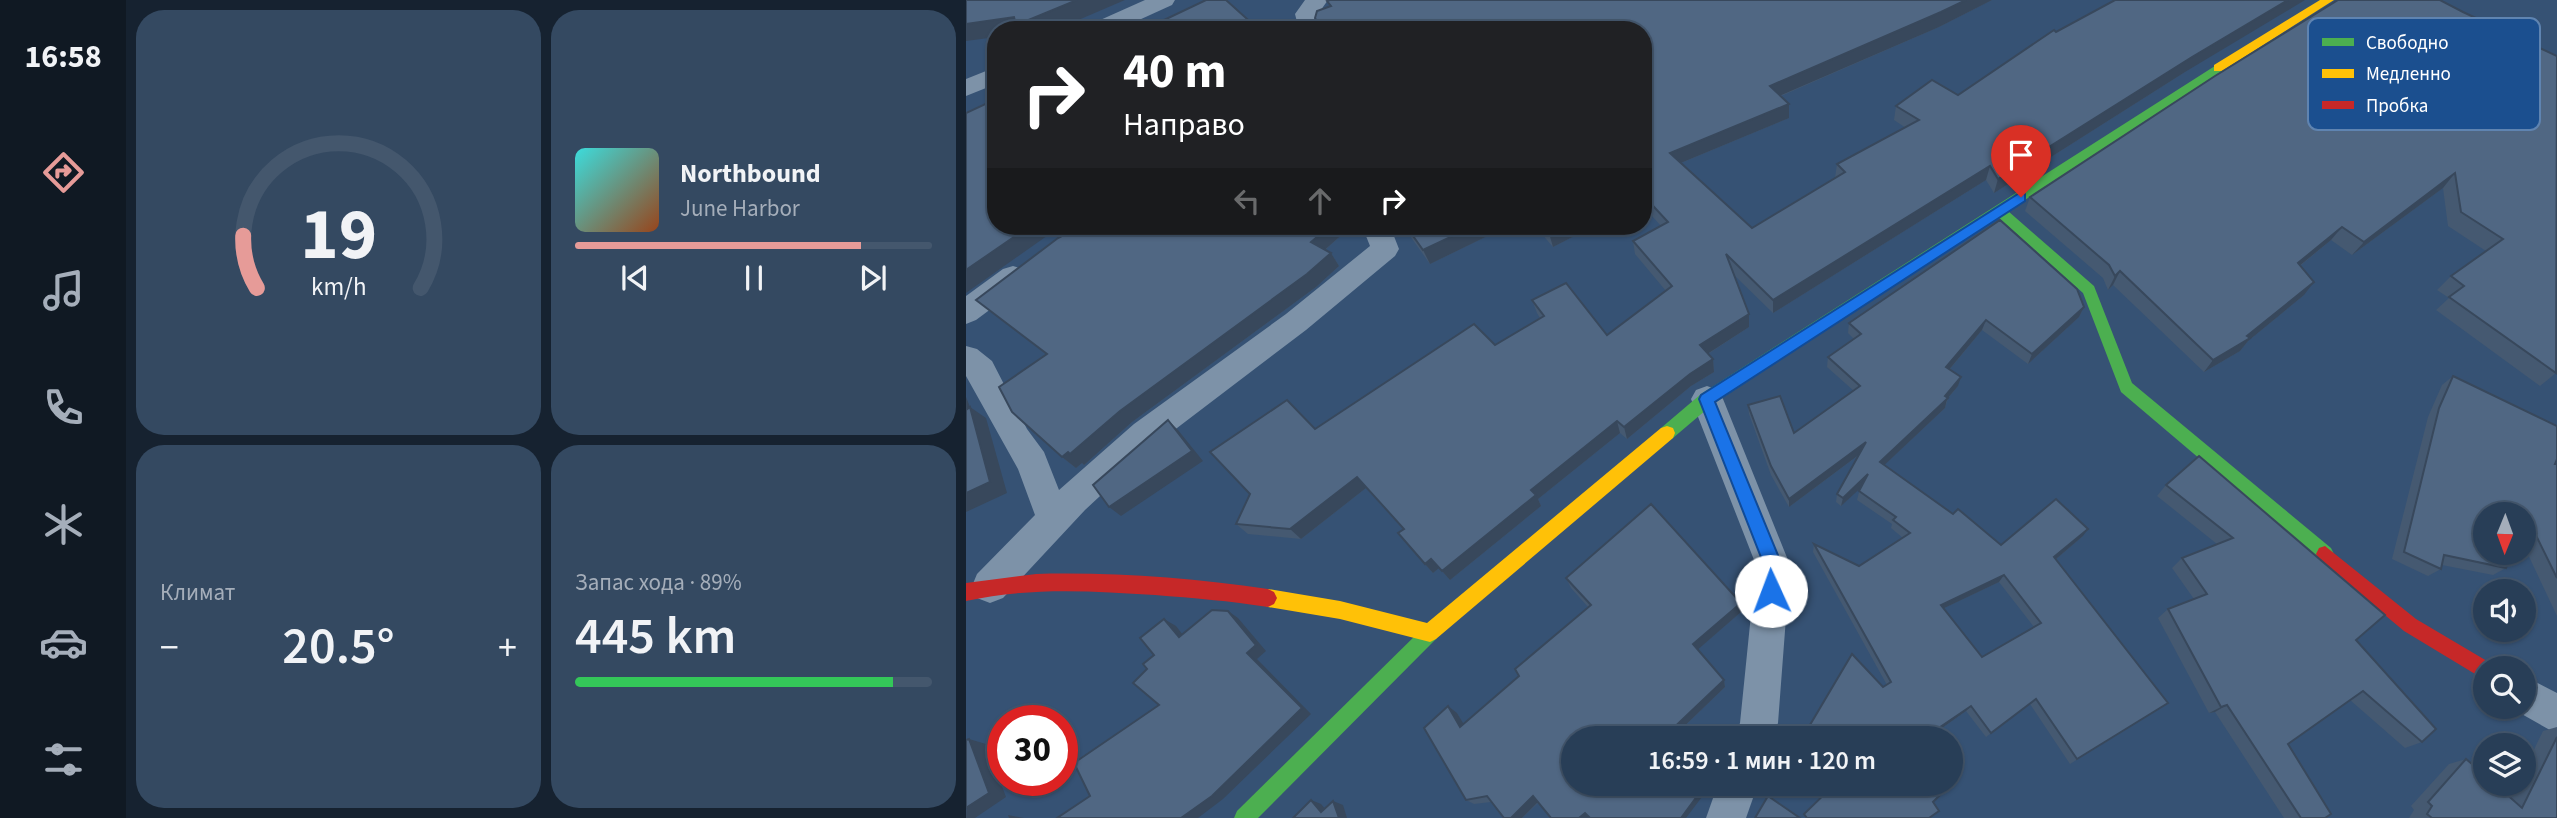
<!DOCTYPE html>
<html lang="ru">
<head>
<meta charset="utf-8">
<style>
  body { margin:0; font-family:"Source Sans 3",sans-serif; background:#344961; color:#f1f3f6; height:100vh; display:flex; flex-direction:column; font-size:26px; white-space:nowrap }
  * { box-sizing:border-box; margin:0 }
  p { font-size:23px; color:#a5aeba }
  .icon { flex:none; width:38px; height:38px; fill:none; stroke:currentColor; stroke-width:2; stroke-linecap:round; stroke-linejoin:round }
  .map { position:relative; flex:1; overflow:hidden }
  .details { display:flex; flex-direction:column; gap:10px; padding:10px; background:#162230; width:840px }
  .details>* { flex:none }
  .banner { position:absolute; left:21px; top:21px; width:665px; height:214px; border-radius:28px; box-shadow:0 2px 5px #0004,0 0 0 2px #44576d; background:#202124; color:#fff; overflow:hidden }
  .needle { width:46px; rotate:181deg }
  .tools { position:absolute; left:1507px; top:502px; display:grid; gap:14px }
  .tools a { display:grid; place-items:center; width:63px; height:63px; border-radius:50%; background:#283e57; box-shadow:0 2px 5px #0004,0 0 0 2px #44576d; font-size:35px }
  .speed { position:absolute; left:21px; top:705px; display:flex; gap:14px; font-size:35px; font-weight:700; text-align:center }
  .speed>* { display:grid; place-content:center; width:91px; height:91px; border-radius:50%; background:#283e57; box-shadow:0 2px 5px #0004,0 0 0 2px #44576d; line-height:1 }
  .speed .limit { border:10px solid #d22; background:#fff; color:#111 }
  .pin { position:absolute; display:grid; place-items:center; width:60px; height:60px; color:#fff; margin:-72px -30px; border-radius:50% 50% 50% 0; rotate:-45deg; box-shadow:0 0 7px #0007 }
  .pin .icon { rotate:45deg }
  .me { position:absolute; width:77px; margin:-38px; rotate:358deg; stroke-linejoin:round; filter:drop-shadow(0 0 5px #0008) }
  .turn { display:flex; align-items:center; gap:24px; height:147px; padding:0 21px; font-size:32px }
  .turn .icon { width:91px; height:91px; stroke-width:2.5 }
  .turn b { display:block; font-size:49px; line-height:60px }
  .lanes { display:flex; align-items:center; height:66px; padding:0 21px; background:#0003; justify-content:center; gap:35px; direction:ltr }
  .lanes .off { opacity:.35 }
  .big { font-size:52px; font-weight:600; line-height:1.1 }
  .details .tile { flex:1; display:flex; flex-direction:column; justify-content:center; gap:10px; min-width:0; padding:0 24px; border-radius:28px; background:#344961 }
  .details .dial { align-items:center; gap:0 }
  .dial svg { height:182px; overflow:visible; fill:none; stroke:#44576d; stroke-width:7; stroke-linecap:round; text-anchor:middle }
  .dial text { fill:#f1f3f6; stroke:none }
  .song { display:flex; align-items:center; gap:21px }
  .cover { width:84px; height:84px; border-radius:10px; background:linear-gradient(135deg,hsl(180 70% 55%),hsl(20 70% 35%)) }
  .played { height:7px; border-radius:4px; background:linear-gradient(90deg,#e69b98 80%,#44576d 80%) }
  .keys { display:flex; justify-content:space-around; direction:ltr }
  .heat { display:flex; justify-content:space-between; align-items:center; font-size:38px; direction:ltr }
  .charge { height:10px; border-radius:5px; background:linear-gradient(90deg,#34c759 89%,#44576d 0) }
  .details .tiles { flex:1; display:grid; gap:10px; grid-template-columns:repeat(2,1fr) }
  .trip { position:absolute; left:595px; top:726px; width:402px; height:70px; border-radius:35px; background:#283e57; box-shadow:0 2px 5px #0004,0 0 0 2px #44576d; font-weight:600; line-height:70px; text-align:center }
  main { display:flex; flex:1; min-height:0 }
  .menu { display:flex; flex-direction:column; width:126px; justify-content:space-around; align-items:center; background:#101923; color:#a5aeba }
  .menu .icon { width:49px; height:49px }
  .menu .active { color:#e69b98 }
  .menu b { font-size:32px; color:#f1f3f6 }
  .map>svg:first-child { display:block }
</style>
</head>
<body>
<main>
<nav class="menu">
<b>16:58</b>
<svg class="icon active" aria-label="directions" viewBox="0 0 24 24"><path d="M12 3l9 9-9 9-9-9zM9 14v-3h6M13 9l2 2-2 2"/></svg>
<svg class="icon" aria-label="music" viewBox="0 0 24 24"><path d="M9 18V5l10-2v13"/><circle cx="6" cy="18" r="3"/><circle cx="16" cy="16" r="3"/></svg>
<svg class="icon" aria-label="phone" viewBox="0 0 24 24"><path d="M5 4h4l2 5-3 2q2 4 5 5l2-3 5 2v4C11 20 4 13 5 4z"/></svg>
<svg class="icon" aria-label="climate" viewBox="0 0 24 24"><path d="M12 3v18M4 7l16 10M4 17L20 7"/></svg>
<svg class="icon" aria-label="car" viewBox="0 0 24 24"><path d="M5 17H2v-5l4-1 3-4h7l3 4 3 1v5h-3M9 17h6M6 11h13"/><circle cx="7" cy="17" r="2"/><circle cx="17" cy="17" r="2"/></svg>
<svg class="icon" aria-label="filters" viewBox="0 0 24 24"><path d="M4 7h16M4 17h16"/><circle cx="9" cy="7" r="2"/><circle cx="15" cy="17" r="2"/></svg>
</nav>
<section class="details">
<div class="tiles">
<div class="tile dial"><svg viewBox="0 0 100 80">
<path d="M14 69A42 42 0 1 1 86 69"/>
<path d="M14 69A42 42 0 0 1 8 46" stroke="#e69b98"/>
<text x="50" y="56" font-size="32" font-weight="700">19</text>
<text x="50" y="72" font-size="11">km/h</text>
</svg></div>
<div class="tile">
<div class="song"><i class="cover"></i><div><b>Northbound</b><p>June Harbor</p></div></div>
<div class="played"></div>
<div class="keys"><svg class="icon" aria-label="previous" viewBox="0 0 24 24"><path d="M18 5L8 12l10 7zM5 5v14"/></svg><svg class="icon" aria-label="pause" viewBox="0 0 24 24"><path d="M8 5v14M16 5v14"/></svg><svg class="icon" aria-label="next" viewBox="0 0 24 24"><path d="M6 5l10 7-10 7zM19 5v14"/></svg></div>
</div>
<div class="tile"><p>Климат</p>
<div class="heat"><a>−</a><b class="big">20.5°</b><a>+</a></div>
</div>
<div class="tile"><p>Запас хода · 89%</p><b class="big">445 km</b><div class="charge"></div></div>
</div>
</section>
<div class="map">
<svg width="1591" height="818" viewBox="0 0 1591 818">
  <rect width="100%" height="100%" fill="#365274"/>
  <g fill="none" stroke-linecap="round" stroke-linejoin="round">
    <g fill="#7d92a8" fill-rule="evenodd">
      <polygon points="179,0 209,0 206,5 151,30 120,30 123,25"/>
      <polygon points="339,0 362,0 352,14 356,30 333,30 329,14"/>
      <polygon points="30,67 30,84 0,96 0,79"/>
      <polygon points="396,226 424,226 433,249 429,256 340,330 190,444 119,510 37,598 24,603 11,598 6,586 11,574 69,515 52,469 0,376 0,346 11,349 26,361 61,429 78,452 93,490 168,424 320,314 404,246"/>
      <polygon points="47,266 57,269 61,277 57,285 10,320 0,324 0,296 37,269"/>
      <polygon points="741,386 752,390 757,399 824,565 812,723 806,738 768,738 774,723 790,565 725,399 730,390"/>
      <polygon points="1558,676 1591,693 1591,734 1545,708 1558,707"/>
      <polygon points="752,784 792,784 780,818 740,818"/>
    </g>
    <g fill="#4caf50" fill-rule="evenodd">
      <polygon points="1252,64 1258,68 1256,71 1042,211 1128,286 1166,383 1365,548 1368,554 1365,560 1359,562 1353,560 1155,392 1117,293 1032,217 747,404 707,438 701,440 695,438 693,433 695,428 735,394"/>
      <polygon points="464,624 470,627 473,633 470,639 292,818 268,818 271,811 458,627"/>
    </g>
    <g fill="#ffc107" fill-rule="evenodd">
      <polygon points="1354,0 1368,0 1256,71 1248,71 1248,65"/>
      <polygon points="701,426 707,428 709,433 707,438 470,639 464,642 374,619 302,607 296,604 293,598 296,592 302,589 374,601 461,623 695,428"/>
    </g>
    <g fill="#c62828" fill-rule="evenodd">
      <polygon points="1359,546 1450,619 1526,664 1527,668 1519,668 1519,680 1438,631 1353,560 1350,554 1353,548"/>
      <path d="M70 574C147 572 226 578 302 589L308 592 311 598 308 604 302 607C264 601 227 598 189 595 125 591 63 587 0 601V583Z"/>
    </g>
  </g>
  <g fill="#455971" fill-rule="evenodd">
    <polygon points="364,0 1026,0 973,27 815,96 823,104 823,118 715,163 786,228 869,178 871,164 940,128 928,120 930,106 992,95 1090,32 1219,72 1028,193 1020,180 807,313 768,275 783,314 783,327 742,354 747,359 748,372 725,386 661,439 654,433 572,499 575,506 484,580 473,568 467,573 432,533 437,529 400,488 335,539 282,534 270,524 349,429 529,345 574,318 571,313 566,300 641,335 700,291 669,254 667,241 695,226 677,206 677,30 355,30 349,18 364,6 361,1"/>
    <polygon points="1474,0 1590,373 1574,386 1470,310 1483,298 1471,290 1485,276 1520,251 1482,226 1477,188 1386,255 1365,240 1334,266 1338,295 1282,341 1274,351 1238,372 1147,285 1142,290 1137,278 1059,211 1064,197"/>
    <polygon points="115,226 377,226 380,231 359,250 365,253 373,266 350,287 166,422 118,465 116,463 110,468 96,457 80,354 10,300"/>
    <polygon points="437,226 542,226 464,264"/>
    <polygon points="569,226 621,226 622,229 587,247"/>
    <path d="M1118 307 1113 317 1062 364 1016 330 984 369 992 386 982 398 979 408 918 465 987 514 1035 545 1117 536 1090 559 1202 703 1104 764 1064 704 1020 737 1000 711 962 738H843L840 735 841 730 921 685 847 552 848 544 893 566 937 538 925 528 926 524 891 500 894 488 875 506 870 502 871 494 893 455 823 507 805 475 783 414 782 405 828 433 888 391 861 367 862 357 888 339 882 333 883 323ZM1033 582 1068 627 1016 657 978 608Z"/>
    <polygon points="1487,376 1589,464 1591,464 1591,616 1558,546 1558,514 1540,568 1527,575 1476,565 1475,569 1462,576 1426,559 1462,417 1476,385"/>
    <polygon points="1233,456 1390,640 1456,742 1439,748 1384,700 1322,744 1359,818 1318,818 1249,712 1243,713 1192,618 1202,609 1228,599 1206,568 1216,558 1251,544 1191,496 1200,485"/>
    <polygon points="600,578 775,612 732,649 758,680 759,687 706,738 607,738 740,784 742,789 572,803 556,818 538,818 525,802 508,804 500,800 491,713 497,724 553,676 622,607 605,588"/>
    <polygon points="1591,727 1591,818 1443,818 1448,810 1445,806 1483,764 1500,759 1544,797 1550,784 1558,784 1558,770 1577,731"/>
  </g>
  <g fill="#38485c">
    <polygon points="111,0 159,0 89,30 30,30 30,37 0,41 0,24"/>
    <polygon points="1000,0 1026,0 973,27 804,100 804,86"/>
    <polygon points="1322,0 1339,0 1219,72 1028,193 1032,179 1226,57"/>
    <polygon points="823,104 823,118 705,167 704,153"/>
    <polygon points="1024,166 1020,180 807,313 807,300"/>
    <polygon points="1489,173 1477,188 1386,255 1398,242"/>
    <polygon points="64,226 95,226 0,293 0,270"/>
    <polygon points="364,226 377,226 380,231 353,255 345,242"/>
    <polygon points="508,226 542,226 464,264 457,250"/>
    <polygon points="598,226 621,226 622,229 587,247 583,233"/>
    <polygon points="1376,227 1365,240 1321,276 1332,263"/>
    <polygon points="365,253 373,266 350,287 166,422 118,465 116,463 110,468 96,457 154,411"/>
    <polygon points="1154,271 1147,285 1142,290 1149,276"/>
    <polygon points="1348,282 1338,295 1282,341 1274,351 1238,372 1247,360 1281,336"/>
    <polygon points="1118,307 1113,317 1062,364 1066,354"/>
    <polygon points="783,314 783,327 735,358 734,345"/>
    <polygon points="1020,320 1016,330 977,377 980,367"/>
    <polygon points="747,359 748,372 725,386 661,439 658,427 724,374"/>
    <polygon points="995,377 992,386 981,399 979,408 912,471 914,462 979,396"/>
    <polygon points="0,397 4,407 20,418 41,493 0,512"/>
    <polygon points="202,420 212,430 237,461 155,516 143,507"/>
    <polygon points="651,421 654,433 572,499 575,506 484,580 476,571 565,490"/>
    <polygon points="900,442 898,451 823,507 823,499"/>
    <polygon points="902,474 900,483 875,506 877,498"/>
    <polygon points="391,477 400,488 335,539 324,529"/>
    <polygon points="1122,529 1117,536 1083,565 1088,557"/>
    <polygon points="465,559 473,568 467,573 459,564"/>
    <polygon points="1038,575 1033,582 972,611 975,605"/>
    <polygon points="775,603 775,612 729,652 727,644"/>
    <polygon points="262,611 272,618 300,651 291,659 345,714 257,799 232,818 215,818"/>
    <polygon points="198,619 210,626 224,644 213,637"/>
    <polygon points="758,680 759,687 706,738 702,738 701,734"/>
    <polygon points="1261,705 1249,712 1243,713 1255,707"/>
    <polygon points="482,706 491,713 503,733 494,727"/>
    <polygon points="1005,706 1000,711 962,738 958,738"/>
    <polygon points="3,739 20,744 40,797 9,818 0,818"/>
    <polygon points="740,784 742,789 720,818 715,818"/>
    <polygon points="567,796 573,801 556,818 545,818"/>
    <polygon points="345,800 355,804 365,816 355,812"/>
    <polygon points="367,801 377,805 381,818 373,818"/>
    <polygon points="619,813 623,818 613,818"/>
    <polygon points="42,815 58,818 43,818"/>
  </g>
  <g fill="#506783" stroke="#38485c" stroke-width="2" fill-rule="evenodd">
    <polygon points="0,0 111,0 50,25 48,17 0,24"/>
    <polygon points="240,0 260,0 290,27 284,30 177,30"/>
    <polygon points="364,0 1000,0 975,12 804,86 823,104 704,153 786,228 879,172 871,164 953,120 930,106 966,80 992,95 1088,30 1090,32 1149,0 1322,0 1226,57 1032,179 1024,166 807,300 760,254 783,314 734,345 747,359 724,374 658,427 651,421 565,490 570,495 476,571 465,559 459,564 432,533 438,529 391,477 324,529 270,524 284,494 244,452 321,400 349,429 508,324 529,345 578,316 566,300 600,283 641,335 706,286 667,241 702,222 677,195 677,30 356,30 349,18 351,11 365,6 361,1"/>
    <polygon points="1372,0 1474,0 1497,12 1591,56 1590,373 1483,297 1498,286 1485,276 1537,239 1495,212 1489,173 1398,242 1376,227 1332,263 1348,282 1281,336 1284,338 1247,360 1154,271 1149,276 1143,265 1064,197 1249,76"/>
    <polygon points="30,99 30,226 64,226 0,270 0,113"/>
    <path d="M1034 220 1111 289 1118 307 1066 354 1020 320 980 367 995 377 979 396 982 398 914 462 987 514 992 509 1035 545 1090 499 1122 529 1088 557 1202 703 1111 759 1070 699 1025 733 1005 706 958 738H848L841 730 886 654 917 687 925 682 848 544 893 566 944 533 927 520 930 517 893 491 902 474 877 498 871 494 900 442 823 499 805 466 782 405 814 396 828 433 894 386 862 357 895 334 883 323ZM1038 575 1075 623 1016 657 975 605Z"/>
    <polygon points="115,226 364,226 345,242 365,253 341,274 154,411 104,454 102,452 96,457 46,412 33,387 81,354 10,300 92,238"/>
    <polygon points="440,226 508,226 457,250"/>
    <polygon points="576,226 598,226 583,233"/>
    <polygon points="1487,376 1591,426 1591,459 1589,464 1591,464 1591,578 1560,515 1558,522 1558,514 1519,514 1519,553 1546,553 1540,568 1478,555 1475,569 1438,552 1473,408"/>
    <polygon points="4,407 24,482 0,493 0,410"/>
    <polygon points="202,420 226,451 143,507 127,485"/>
    <polygon points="1233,456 1419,615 1390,640 1470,729 1456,742 1397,691 1322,744 1365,814 1359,818 1335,818 1261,705 1255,707 1202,609 1241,594 1216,558 1267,538 1200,485"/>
    <polygon points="685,504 775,603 727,644 758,680 701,734 704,738 607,738 607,784 740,784 715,818 624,818 619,813 613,818 585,818 567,796 545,818 538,818 521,796 500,800 458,728 482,706 494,727 553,676 549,669 625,605 600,578"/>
    <polygon points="246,610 262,611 290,645 281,653 336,708 246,796 215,818 91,818 124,796 108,763 193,705 167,683 181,669 177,664 188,655 174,638 198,619 213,637"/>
    <polygon points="1591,737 1591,818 1466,818 1461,814 1466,806 1462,802 1500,759 1519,775 1519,784 1529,784 1556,808"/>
    <polygon points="3,739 23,793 0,808 0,740"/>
    <polygon points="869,784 980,784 982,787 967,802 973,811 963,818 841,818 838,814"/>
    <polygon points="802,796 834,818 789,818"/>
    <polygon points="345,800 355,812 367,801 373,818 327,818"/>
  </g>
  <polygon fill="#1a73e8" stroke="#114b97" stroke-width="2" points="1055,192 1059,194 1059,201 749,402 816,565 811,597 805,600 798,597 796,591 798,565 733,399 735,395"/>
  <rect x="1342" y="18" width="232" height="112" rx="10" fill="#1b4f8f" stroke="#5f84b1" stroke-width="2"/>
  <rect x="1356" y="38" width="32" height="8" fill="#4caf50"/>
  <rect x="1356" y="69" width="32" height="9" fill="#ffc107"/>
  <rect x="1356" y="101" width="32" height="8" fill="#c62828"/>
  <g font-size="19" fill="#fff">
    <text x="1400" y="49">Свободно</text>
    <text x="1400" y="80">Медленно</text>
    <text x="1400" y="112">Пробка</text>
  </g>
</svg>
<div class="tools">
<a><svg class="needle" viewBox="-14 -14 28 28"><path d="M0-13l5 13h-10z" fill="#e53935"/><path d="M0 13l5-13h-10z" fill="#a5aeba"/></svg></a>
<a><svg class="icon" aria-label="sound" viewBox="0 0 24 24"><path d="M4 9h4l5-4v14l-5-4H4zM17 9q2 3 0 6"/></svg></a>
<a><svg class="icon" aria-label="search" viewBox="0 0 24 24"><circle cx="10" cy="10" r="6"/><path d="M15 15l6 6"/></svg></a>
<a><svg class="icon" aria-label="layers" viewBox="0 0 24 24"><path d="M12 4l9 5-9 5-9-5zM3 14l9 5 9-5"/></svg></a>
</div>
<div class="speed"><div class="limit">30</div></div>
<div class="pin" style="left:1055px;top:197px;background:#d93025"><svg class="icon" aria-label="arrive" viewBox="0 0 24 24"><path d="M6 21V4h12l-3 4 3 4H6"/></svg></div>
<svg class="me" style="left:805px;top:591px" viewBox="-20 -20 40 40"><circle r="19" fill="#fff"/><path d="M0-13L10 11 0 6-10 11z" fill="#1a73e8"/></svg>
<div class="trip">16:59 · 1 мин · 120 m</div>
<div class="banner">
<div class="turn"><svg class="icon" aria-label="right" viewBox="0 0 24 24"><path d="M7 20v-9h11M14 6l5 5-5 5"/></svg><div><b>40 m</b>Направо</div></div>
<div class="lanes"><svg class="icon off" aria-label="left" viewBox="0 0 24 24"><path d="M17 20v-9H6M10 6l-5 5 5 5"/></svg><svg class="icon off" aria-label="ahead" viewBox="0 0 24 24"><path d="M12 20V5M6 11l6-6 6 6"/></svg><svg class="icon" aria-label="right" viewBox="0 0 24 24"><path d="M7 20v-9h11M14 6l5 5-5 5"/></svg></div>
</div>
</div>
</main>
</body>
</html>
